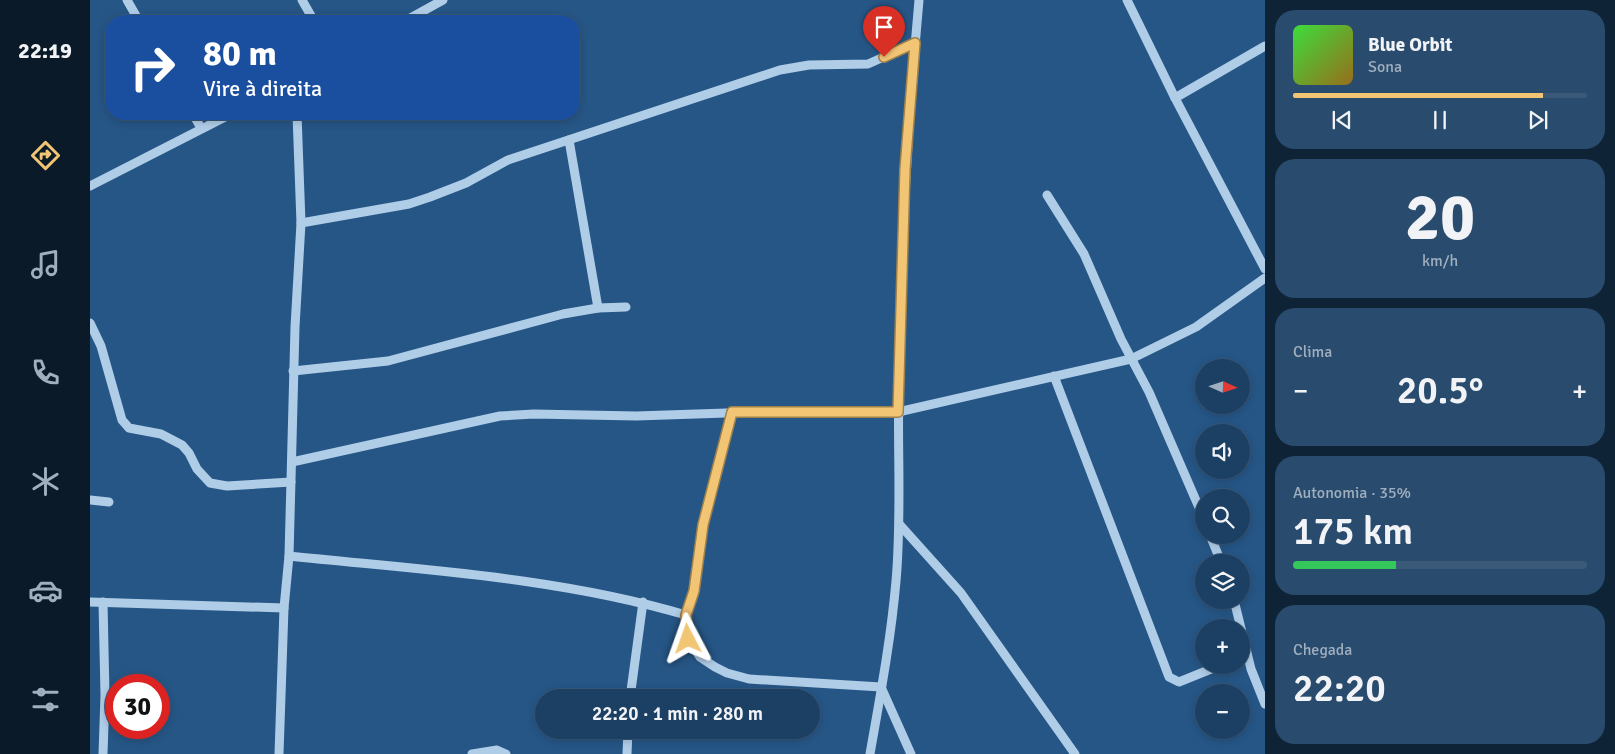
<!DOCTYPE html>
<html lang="pt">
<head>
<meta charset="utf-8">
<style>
  body { margin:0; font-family:Signika,sans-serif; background:#294b6d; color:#f1f3f6; height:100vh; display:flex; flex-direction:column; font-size:19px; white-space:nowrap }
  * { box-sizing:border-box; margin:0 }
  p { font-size:16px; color:#a0afbf }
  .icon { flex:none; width:28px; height:28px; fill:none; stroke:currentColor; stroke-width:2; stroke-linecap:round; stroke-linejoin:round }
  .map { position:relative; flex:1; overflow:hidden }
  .sheet { display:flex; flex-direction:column; gap:10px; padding:10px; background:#0f2337; width:350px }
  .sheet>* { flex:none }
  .guide { position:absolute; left:15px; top:15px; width:475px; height:105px; border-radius:20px; box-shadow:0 2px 8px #0003,0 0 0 1px #3a5978; background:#1a4fa0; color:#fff; overflow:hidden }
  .needle { width:32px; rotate:93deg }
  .controls { position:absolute; left:1105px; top:359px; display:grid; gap:10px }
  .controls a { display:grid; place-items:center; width:55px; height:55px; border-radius:50%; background:#1c4064; box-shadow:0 2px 8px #0003,0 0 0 1px #3a5978; font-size:25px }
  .speed { position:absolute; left:15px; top:674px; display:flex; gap:10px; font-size:25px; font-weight:700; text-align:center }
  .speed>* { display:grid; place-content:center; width:65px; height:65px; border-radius:50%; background:#1c4064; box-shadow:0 2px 8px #0003,0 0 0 1px #3a5978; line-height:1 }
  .speed .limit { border:8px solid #d22; background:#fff; color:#111 }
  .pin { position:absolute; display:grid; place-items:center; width:42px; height:42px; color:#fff; margin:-51px -21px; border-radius:50% 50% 50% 0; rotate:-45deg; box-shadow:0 0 5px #0007 }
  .pin .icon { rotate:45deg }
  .me { position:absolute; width:55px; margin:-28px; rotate:356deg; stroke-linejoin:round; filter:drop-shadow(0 0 4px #0008) }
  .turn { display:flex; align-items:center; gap:18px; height:105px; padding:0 15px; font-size:22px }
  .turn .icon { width:65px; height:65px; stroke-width:2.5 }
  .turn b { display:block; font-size:35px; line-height:42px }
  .big { font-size:38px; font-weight:600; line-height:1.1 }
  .sheet .tile { flex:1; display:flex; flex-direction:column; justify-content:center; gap:8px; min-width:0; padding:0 18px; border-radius:20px; background:#294b6d }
  .sheet .dial { align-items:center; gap:0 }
  .dial b { font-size:65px; line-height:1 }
  .song { display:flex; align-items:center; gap:15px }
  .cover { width:60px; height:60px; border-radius:8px; background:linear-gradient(135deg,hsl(120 70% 55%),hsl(40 70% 35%)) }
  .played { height:5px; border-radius:2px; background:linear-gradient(90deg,#f2c575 85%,#3a5978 85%) }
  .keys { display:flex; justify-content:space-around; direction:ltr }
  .heat { display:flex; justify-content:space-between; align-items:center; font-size:28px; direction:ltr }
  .charge { height:8px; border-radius:4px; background:linear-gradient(90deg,#34c759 35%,#3a5978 0) }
  .trip { position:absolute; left:445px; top:689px; width:285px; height:50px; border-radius:25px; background:#1c4064; box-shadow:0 2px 8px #0003,0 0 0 1px #3a5978; font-weight:600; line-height:50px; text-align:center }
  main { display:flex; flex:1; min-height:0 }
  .dock { display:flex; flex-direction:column; width:90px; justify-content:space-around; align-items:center; background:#0b1a28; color:#a0afbf }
  .dock .icon { width:35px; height:35px }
  .dock .on { color:#f2c575 }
  .dock b { font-size:22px; color:#f1f3f6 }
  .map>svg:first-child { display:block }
</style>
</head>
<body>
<main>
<nav class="dock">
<b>22:19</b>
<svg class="icon on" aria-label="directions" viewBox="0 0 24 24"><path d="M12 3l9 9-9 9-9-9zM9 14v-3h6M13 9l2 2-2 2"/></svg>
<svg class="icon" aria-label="music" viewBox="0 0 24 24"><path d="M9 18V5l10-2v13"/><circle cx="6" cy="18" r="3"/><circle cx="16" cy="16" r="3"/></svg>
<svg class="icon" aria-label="phone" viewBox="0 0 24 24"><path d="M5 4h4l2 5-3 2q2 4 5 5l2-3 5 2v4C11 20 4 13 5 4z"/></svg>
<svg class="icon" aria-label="climate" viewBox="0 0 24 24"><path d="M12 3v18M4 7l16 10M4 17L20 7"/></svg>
<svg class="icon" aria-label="car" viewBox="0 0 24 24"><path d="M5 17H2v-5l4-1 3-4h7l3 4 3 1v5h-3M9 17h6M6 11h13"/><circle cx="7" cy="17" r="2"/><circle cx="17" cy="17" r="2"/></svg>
<svg class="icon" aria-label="filters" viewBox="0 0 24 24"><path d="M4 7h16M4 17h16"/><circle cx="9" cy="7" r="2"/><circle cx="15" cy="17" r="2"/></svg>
</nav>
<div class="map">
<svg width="1175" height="754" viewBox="0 0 1175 754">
  <rect width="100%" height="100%" fill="#265686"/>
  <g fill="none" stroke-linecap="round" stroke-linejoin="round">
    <g stroke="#b0cde8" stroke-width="9">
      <polyline points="37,0 49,21"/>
      <polyline points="212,0 224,21"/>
      <polyline points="1037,0 1085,98 1175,269"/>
      <polyline points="315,21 353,0"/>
      <polyline points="1085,98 1175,46"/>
      <polyline points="103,114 111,128"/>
      <polyline points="479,140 508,308"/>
      <polyline points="0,186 141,114"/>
      <polyline points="957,195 994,254 1031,339 1059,392 1114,519"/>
      <polyline points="211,223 319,204 340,197 376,183 418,160 690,70 719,65 778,64 825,43"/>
      <polyline points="0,323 11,346 32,420 39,428 71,434 92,445 99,453 107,469 120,483 137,486 201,482"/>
      <polyline points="203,371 298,361 473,314 508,308 536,307"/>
      <polyline points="964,376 1079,677 1089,682 1131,665"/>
      <polyline points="642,412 613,525 603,591 596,615 598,639 610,657 625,667 637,673 659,679 791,687 821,754"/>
      <polyline points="202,462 410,416 444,414 546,416 698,411 808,412 1041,359 1106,327 1175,278"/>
      <polyline points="0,500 19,502"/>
      <polyline points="810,525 871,593 985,754"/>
      <polyline points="1120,535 1131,562"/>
      <path d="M199 556C332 570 467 577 596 615"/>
      <polyline points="1144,600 1161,669 1175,704"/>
      <polyline points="0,602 194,608"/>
      <polyline points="13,602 15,695 13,754"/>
      <polyline points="540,698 553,602"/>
      <polyline points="189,754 194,608 199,556 205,327 211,223 207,114"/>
      <polyline points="382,754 407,750 416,754"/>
      <polyline points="537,754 538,730"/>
      <path d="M780 754C790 697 801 639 806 581 812 515 807 449 809 383 811 255 817 128 829 0"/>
    </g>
  </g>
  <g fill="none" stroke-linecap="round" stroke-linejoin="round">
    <defs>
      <polyline id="route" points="598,639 596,615 604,591 613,525 642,412 808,412 815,169 825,43 794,57"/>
    </defs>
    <use href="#route" stroke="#9d804c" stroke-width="12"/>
    <use href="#route" stroke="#f2c575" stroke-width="9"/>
  </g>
</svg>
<div class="controls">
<a><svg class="needle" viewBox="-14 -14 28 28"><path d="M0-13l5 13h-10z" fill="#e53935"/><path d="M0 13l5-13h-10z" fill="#a0afbf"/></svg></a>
<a><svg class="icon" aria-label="sound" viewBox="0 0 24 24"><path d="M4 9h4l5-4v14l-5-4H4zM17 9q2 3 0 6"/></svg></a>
<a><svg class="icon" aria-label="search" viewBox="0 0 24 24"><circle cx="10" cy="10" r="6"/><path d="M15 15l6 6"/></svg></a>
<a><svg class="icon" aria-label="layers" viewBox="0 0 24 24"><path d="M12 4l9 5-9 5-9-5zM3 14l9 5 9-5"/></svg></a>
<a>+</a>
<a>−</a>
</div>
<div class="speed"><div class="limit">30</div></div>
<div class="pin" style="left:794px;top:57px;background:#d93025"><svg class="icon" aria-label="arrive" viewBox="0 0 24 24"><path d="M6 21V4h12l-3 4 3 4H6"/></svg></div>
<svg class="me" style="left:598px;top:639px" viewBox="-20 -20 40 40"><path d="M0-17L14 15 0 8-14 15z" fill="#f2c575" stroke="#fff" stroke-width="4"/></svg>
<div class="trip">22:20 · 1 min · 280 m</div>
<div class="guide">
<div class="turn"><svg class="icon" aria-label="right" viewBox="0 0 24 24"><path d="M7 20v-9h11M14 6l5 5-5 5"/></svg><div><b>80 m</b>Vire à direita</div></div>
</div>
</div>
<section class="sheet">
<div class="tile">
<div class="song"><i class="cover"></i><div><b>Blue Orbit</b><p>Sona</p></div></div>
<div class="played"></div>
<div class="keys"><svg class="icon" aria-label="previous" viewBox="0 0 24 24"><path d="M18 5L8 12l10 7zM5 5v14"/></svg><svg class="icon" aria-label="pause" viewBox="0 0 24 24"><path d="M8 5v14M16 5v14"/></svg><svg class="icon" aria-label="next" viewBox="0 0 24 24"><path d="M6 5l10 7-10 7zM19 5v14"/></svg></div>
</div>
<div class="tile dial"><b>20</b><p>km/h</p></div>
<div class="tile"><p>Clima</p>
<div class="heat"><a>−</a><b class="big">20.5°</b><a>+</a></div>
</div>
<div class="tile"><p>Autonomia · 35%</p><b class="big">175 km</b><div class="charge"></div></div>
<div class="tile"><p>Chegada</p><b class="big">22:20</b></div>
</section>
</main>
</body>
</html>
